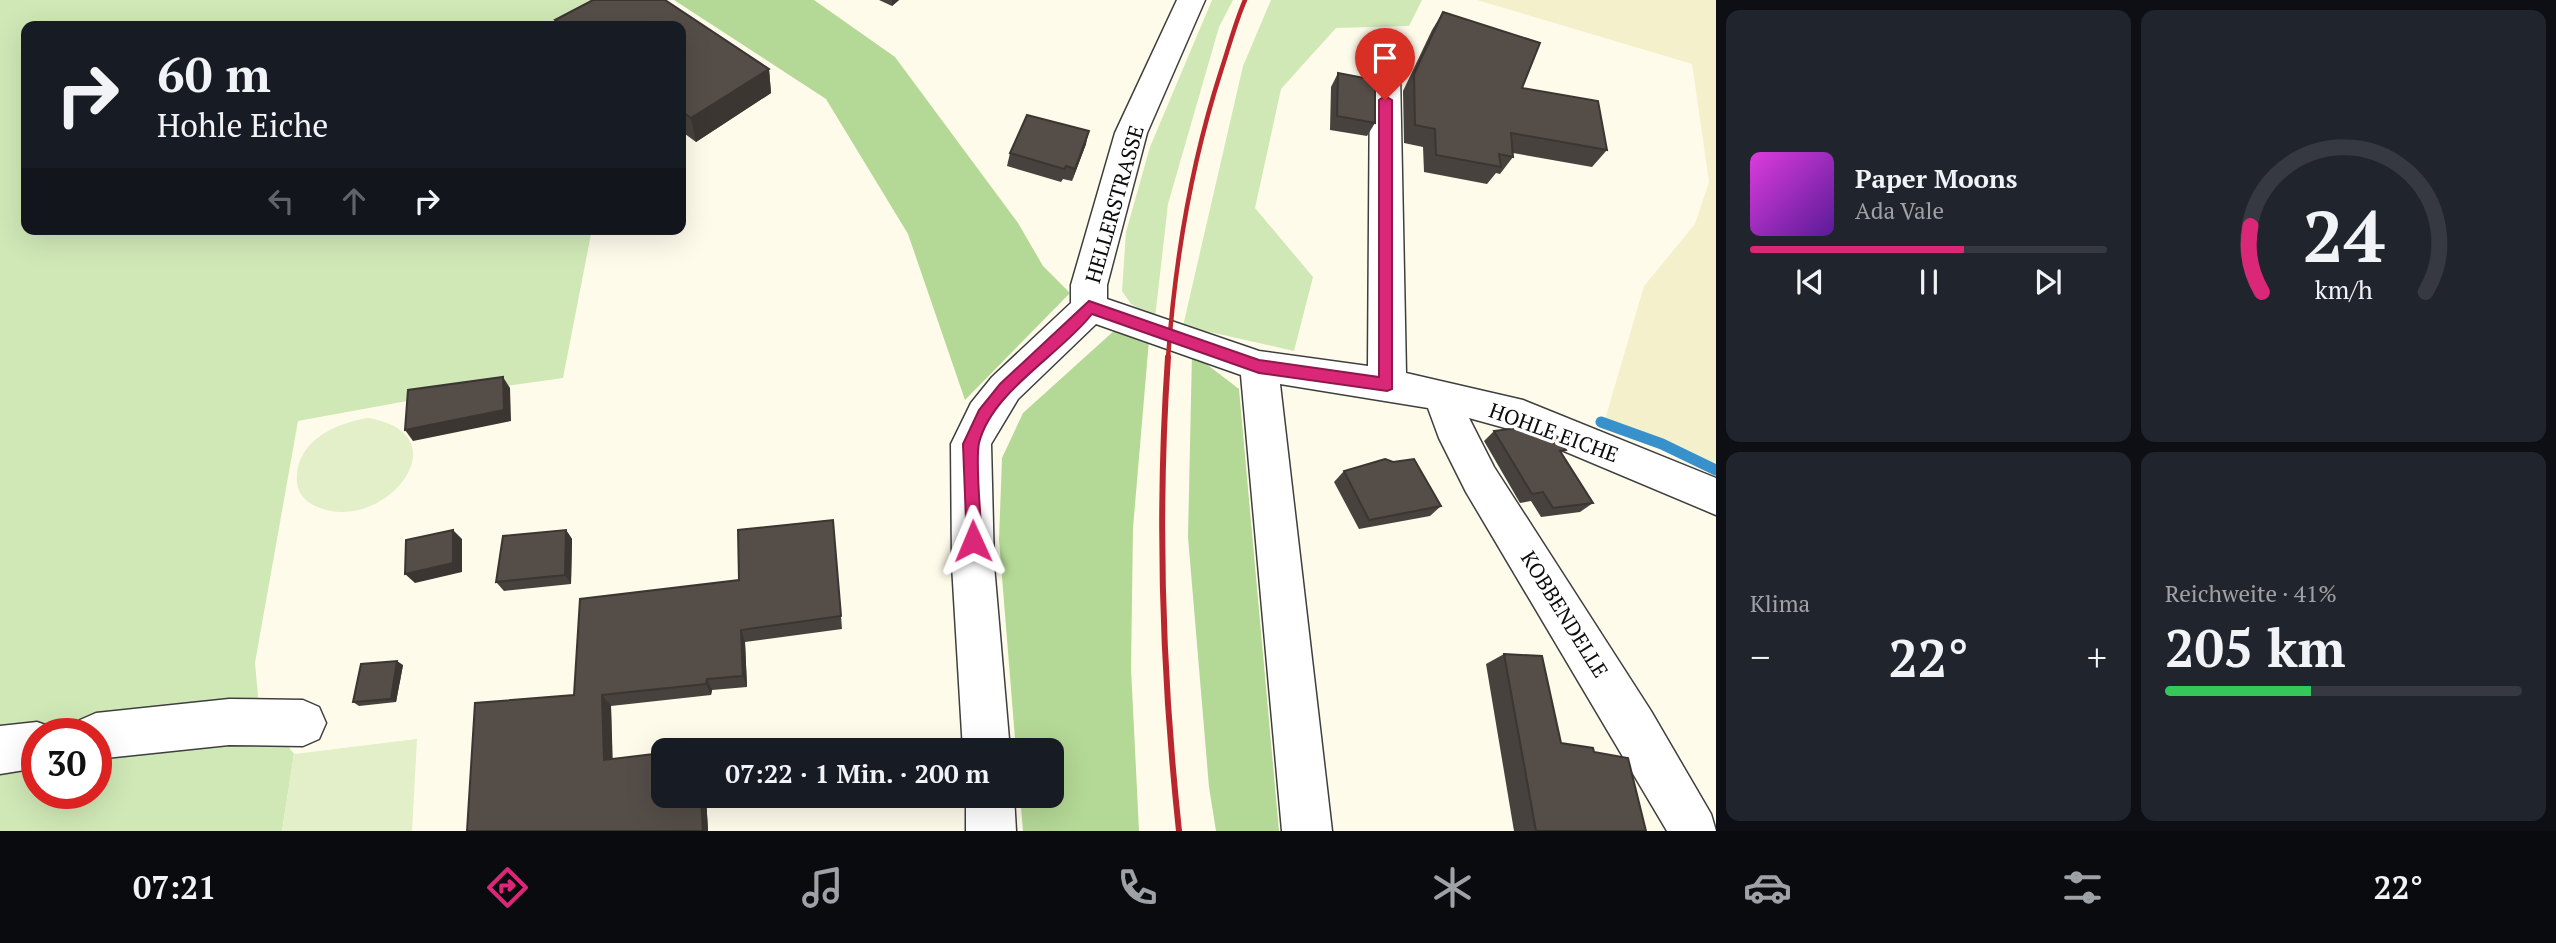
<!DOCTYPE html>
<html lang="de">
<head>
<meta charset="utf-8">
<style>
  body { margin:0; font-family:"PT Serif",serif; background:#20242c; color:#f1f3f6; height:100vh; display:flex; flex-direction:column; font-size:26px; white-space:nowrap }
  * { box-sizing:border-box; margin:0 }
  p { font-size:23px; color:#9ea1a6 }
  .icon { flex:none; width:38px; height:38px; fill:none; stroke:currentColor; stroke-width:2; stroke-linecap:round; stroke-linejoin:round }
  .map { position:relative; flex:1; overflow:hidden }
  .details { display:flex; flex-direction:column; gap:10px; padding:10px; background:#0d0f14; width:840px }
  .details>* { flex:none }
  .banner { position:absolute; left:21px; top:21px; width:665px; height:214px; border-radius:14px; box-shadow:0 7px 28px #0002; background:#171b24; color:#f1f3f6; overflow:hidden }
  .speed { position:absolute; left:21px; top:718px; display:flex; gap:14px; font-size:35px; font-weight:700; text-align:center }
  .speed>* { display:grid; place-content:center; width:91px; height:91px; border-radius:50%; background:#171b24; box-shadow:0 7px 28px #0002; line-height:1 }
  .speed .limit { border:10px solid #d22; background:#fff; color:#111 }
  .pin { position:absolute; display:grid; place-items:center; width:60px; height:60px; color:#fff; margin:-72px -30px; border-radius:50% 50% 50% 0; rotate:-45deg; box-shadow:0 0 7px #0007 }
  .pin .icon { rotate:45deg }
  .me { position:absolute; width:77px; margin:-38px; rotate:359deg; stroke-linejoin:round; filter:drop-shadow(0 0 5px #0008) }
  .turn { display:flex; align-items:center; gap:24px; height:147px; padding:0 21px; font-size:32px }
  .turn .icon { width:91px; height:91px; stroke-width:2.5 }
  .turn b { display:block; font-size:49px; line-height:60px }
  .lanes { display:flex; align-items:center; height:66px; padding:0 21px; background:#0003; justify-content:center; gap:35px; direction:ltr }
  .lanes .off { opacity:.35 }
  .big { font-size:52px; font-weight:800; line-height:1.1 }
  .details .widget { flex:1; display:flex; flex-direction:column; justify-content:center; gap:10px; min-width:0; padding:0 24px; border-radius:14px; background:#20242c }
  .details .dial { align-items:center; gap:0 }
  .dial svg { height:182px; overflow:visible; fill:none; stroke:#363941; stroke-width:7; stroke-linecap:round; text-anchor:middle }
  .dial text { fill:#f1f3f6; stroke:none }
  .song { display:flex; align-items:center; gap:21px }
  .cover { width:84px; height:84px; border-radius:10px; background:linear-gradient(135deg,hsl(300 70% 55%),hsl(270 70% 35%)) }
  .played { height:7px; border-radius:4px; background:linear-gradient(90deg,#db2777 60%,#363941 60%) }
  .keys { display:flex; justify-content:space-around; direction:ltr }
  .heat { display:flex; justify-content:space-between; align-items:center; font-size:38px; direction:ltr }
  .charge { height:10px; border-radius:5px; background:linear-gradient(90deg,#34c759 41%,#363941 0) }
  .details .tiles { flex:1; display:grid; gap:10px; grid-template-columns:repeat(2,1fr) }
  .trip { position:absolute; left:651px; top:738px; width:413px; height:70px; border-radius:14px; background:#171b24; box-shadow:0 7px 28px #0002; font-weight:800; line-height:70px; text-align:center }
  .tab-bar { display:flex; height:112px; justify-content:space-around; align-items:center; background:#090b0e; color:#9ea1a6 }
  .tab-bar .icon { width:49px; height:49px }
  .tab-bar .active { color:#db2777 }
  .tab-bar b { font-size:32px; color:#f1f3f6 }
  main { display:flex; flex:1; min-height:0 }
  .map>svg:first-child { display:block }
</style>
</head>
<body>
<main>
<div class="map">
<svg width="1716" height="831" viewBox="0 0 1716 831">
  <rect width="100%" height="100%" fill="#fffbeb"/>
  <polygon fill="#f4f0cc" points="1477,0 1716,0 1716,471 1604,423 1644,286 1695,224 1709,182 1692,64"/>
  <g fill="#d0e8b6" fill-rule="evenodd">
    <path d="M0 0H624L578 26H26V229H592L563 378 429 397 298 421 255 663 259 707 294 754 282 831H0ZM37 733H96V793H37Z"/>
    <polygon points="1212,0 1233,0 1219,27 1168,204 1155,318 1131,304 1122,291 1126,232 1150,147"/>
    <polygon points="1271,0 1422,0 1409,26 1336,28 1281,89 1255,208 1313,277 1294,351 1183,326 1243,66"/>
  </g>
  <g fill="#b4d895">
    <polygon points="674,0 814,0 895,57 1018,223 1043,266 1070,293 965,400 908,234 826,99"/>
    <polygon points="1116,329 1149,340 1133,528 1131,668 1139,831 1023,831 1020,796 1052,796 1052,751 1016,751 999,540 1002,458 1023,413"/>
    <polygon points="1192,353 1239,389 1279,831 1216,831 1209,787 1188,537"/>
  </g>
  <g fill="#e2efc8">
    <path d="M368 418C465 434 385 533 320 508 308 504 298 495 297 482 294 442 335 423 368 418Z"/>
    <polygon points="417,739 412,831 282,831 294,754"/>
  </g>
  <g fill="none" stroke-linecap="round" stroke-linejoin="round">
    <polyline stroke="#3991cb" stroke-width="11" points="1601,422 1662,444 1716,470"/>
    <defs>
      <g id="minor">
        <polygon points="1177,0 1205,0 1147,133 1107,285 1107,299 1259,351 1368,366 1370,73 1374,66 1385,63 1396,66 1400,73 1406,373 1523,400 1716,478 1716,515 1516,431 1469,418 1494,467 1651,711 1711,814 1716,831 1667,831 1466,492 1439,438 1428,408 1280,384 1332,831 1282,831 1241,375 1096,324 1018,399 991,444 994,565 1010,751 963,751 952,565 951,444 971,403 992,377 1071,303 1071,285 1115,133"/>
        <polygon points="229,699 303,700 319,707 326,723 319,739 303,746 229,745 96,759 96,733 74,733 80,720 96,713"/>
        <polygon points="37,722 54,728 56,733 37,733 37,768 0,774 0,726"/>
        <polygon points="966,796 1014,796 1016,831 966,831"/>
      </g>
    </defs>
    <use href="#minor" stroke="#3f3f3f" stroke-width="3"/>
    <use href="#minor" fill="#fff" fill-rule="evenodd"/>
    <path stroke="#b9262d" stroke-width="4.5" d="M1168 358C1175 260 1191 164 1221 71 1229 47 1235 23 1245 0"/>
    <path stroke="#b9262d" stroke-width="6" d="M1168 357C1157 515 1162 673 1179 831"/>
  </g>
  <g fill="#48423e">
    <polygon points="593,0 665,0 769,69 771,93 696,142 681,131 681,26 557,26 555,20"/>
    <polygon points="879,0 899,0 892,6"/>
    <polygon points="1443,12 1522,88 1607,150 1592,167 1513,153 1513,157 1500,174 1496,173 1487,184 1424,172 1423,147 1404,143 1403,91 1432,30"/>
    <polygon points="1338,73 1375,123 1367,136 1330,130 1331,87"/>
    <polygon points="1086,144 1072,181 1063,179 1061,182 1007,166 1010,153"/>
    <polygon points="1494,431 1566,450 1561,453 1593,503 1580,512 1541,517 1531,501 1520,503 1484,441"/>
    <polygon points="1344,471 1441,506 1430,516 1359,529 1334,482"/>
    <polygon points="566,530 572,539 571,584 504,591 496,582"/>
    <polygon points="739,580 841,616 842,629 745,642 747,687 712,690 711,695 611,706 612,759 706,796 708,831 467,831 574,695"/>
    <polygon points="1504,654 1561,743 1594,752 1646,831 1514,831 1486,664"/>
    <polygon points="403,665 396,702 359,706 353,702"/>
  </g>
  <g fill="#3b3632">
    <polygon points="892,0 899,0 892,6"/>
    <polygon points="769,69 771,93 696,142 691,118"/>
    <polygon points="1089,131 1086,144 1072,181 1075,169"/>
    <polygon points="503,377 510,388 511,421 413,441 405,430"/>
    <polygon points="453,530 462,539 462,572 415,583 405,574"/>
    <polygon points="566,530 572,539 571,584 565,575"/>
    <polygon points="741,630 745,642 747,687 743,676"/>
    <polygon points="397,661 403,665 396,702 391,699"/>
    <polygon points="707,679 712,690 711,695 706,684"/>
    <polygon points="602,695 611,706 613,768 604,760"/>
    <polygon points="701,796 706,796 708,831 703,831"/>
  </g>
  <g fill="#544d48" stroke="#3b3632" stroke-width="2">
    <polygon points="593,0 665,0 769,69 691,118 681,111 681,26 563,26 555,20"/>
    <polygon points="1443,12 1540,43 1522,88 1598,101 1607,150 1511,133 1513,157 1499,154 1501,167 1436,155 1435,129 1415,125 1414,74"/>
    <polygon points="1338,73 1375,80 1375,123 1337,116"/>
    <polygon points="1027,115 1089,131 1075,169 1066,166 1064,169 1010,153"/>
    <polygon points="503,377 504,410 405,430 408,390"/>
    <polygon points="1531,426 1558,437 1566,450 1560,451 1593,503 1553,508 1543,492 1532,494 1494,431"/>
    <polygon points="1385,459 1393,462 1414,459 1441,506 1369,520 1344,471"/>
    <polygon points="833,520 841,616 741,630 743,676 707,679 706,684 602,695 604,760 663,753 663,796 701,796 703,831 467,831 475,703 574,695 580,599 739,580 738,530"/>
    <polygon points="453,530 453,563 405,574 406,540"/>
    <polygon points="566,530 565,575 496,582 503,536"/>
    <polygon points="1504,654 1542,656 1561,743 1593,748 1594,752 1628,758 1646,831 1536,831"/>
    <polygon points="397,661 391,699 353,702 361,664"/>
    <polygon points="699,748 699,751 678,751"/>
  </g>
  <path fill="#db2777" stroke="#8e194d" stroke-width="2" d="M1385 96 1392 100V389L1387 391 1259 373 1092 314C1060 355 992 391 979 443 975 462 981 518 982 541L973 548 967 546 963 444 979 410 1000 384 1089 301 1259 360 1379 377V100Z"/>
  <g text-anchor="middle" dominant-baseline="central" stroke-width="7" stroke-linejoin="round" paint-order="stroke">
    <g font-size="21" fill="#0c0c0c" stroke="#fff">
      <text transform="translate(1114 204) rotate(-74)">HELLERSTRASSE</text>
      <text transform="translate(1554 432) rotate(20)">HOHLE EICHE</text>
      <text transform="translate(1565 614) rotate(58)">KOBBENDELLE</text>
    </g>
  </g>
</svg>
<div class="speed"><div class="limit">30</div></div>
<div class="pin" style="left:1385px;top:100px;background:#d93025"><svg class="icon" aria-label="arrive" viewBox="0 0 24 24"><path d="M6 21V4h12l-3 4 3 4H6"/></svg></div>
<svg class="me" style="left:973px;top:541px" viewBox="-20 -20 40 40"><path d="M0-17L14 15 0 8-14 15z" fill="#db2777" stroke="#fff" stroke-width="4"/></svg>
<div class="trip">07:22 · 1 Min. · 200 m</div>
<div class="banner">
<div class="turn"><svg class="icon" aria-label="right" viewBox="0 0 24 24"><path d="M7 20v-9h11M14 6l5 5-5 5"/></svg><div><b>60 m</b>Hohle Eiche</div></div>
<div class="lanes"><svg class="icon off" aria-label="left" viewBox="0 0 24 24"><path d="M17 20v-9H6M10 6l-5 5 5 5"/></svg><svg class="icon off" aria-label="ahead" viewBox="0 0 24 24"><path d="M12 20V5M6 11l6-6 6 6"/></svg><svg class="icon" aria-label="right" viewBox="0 0 24 24"><path d="M7 20v-9h11M14 6l5 5-5 5"/></svg></div>
</div>
</div>
<section class="details">
<div class="tiles">
<div class="widget">
<div class="song"><i class="cover"></i><div><b>Paper Moons</b><p>Ada Vale</p></div></div>
<div class="played"></div>
<div class="keys"><svg class="icon" aria-label="previous" viewBox="0 0 24 24"><path d="M18 5L8 12l10 7zM5 5v14"/></svg><svg class="icon" aria-label="pause" viewBox="0 0 24 24"><path d="M8 5v14M16 5v14"/></svg><svg class="icon" aria-label="next" viewBox="0 0 24 24"><path d="M6 5l10 7-10 7zM19 5v14"/></svg></div>
</div>
<div class="widget dial"><svg viewBox="0 0 100 80">
<path d="M14 69A42 42 0 1 1 86 69"/>
<path d="M14 69A42 42 0 0 1 9 40" stroke="#db2777"/>
<text x="50" y="56" font-size="32" font-weight="700">24</text>
<text x="50" y="72" font-size="11">km/h</text>
</svg></div>
<div class="widget"><p>Klima</p>
<div class="heat"><a>−</a><b class="big">22°</b><a>+</a></div>
</div>
<div class="widget"><p>Reichweite · 41%</p><b class="big">205 km</b><div class="charge"></div></div>
</div>
</section>
</main>
<nav class="tab-bar">
<b>07:21</b>
<svg class="icon active" aria-label="directions" viewBox="0 0 24 24"><path d="M12 3l9 9-9 9-9-9zM9 14v-3h6M13 9l2 2-2 2"/></svg>
<svg class="icon" aria-label="music" viewBox="0 0 24 24"><path d="M9 18V5l10-2v13"/><circle cx="6" cy="18" r="3"/><circle cx="16" cy="16" r="3"/></svg>
<svg class="icon" aria-label="phone" viewBox="0 0 24 24"><path d="M5 4h4l2 5-3 2q2 4 5 5l2-3 5 2v4C11 20 4 13 5 4z"/></svg>
<svg class="icon" aria-label="climate" viewBox="0 0 24 24"><path d="M12 3v18M4 7l16 10M4 17L20 7"/></svg>
<svg class="icon" aria-label="car" viewBox="0 0 24 24"><path d="M5 17H2v-5l4-1 3-4h7l3 4 3 1v5h-3M9 17h6M6 11h13"/><circle cx="7" cy="17" r="2"/><circle cx="17" cy="17" r="2"/></svg>
<svg class="icon" aria-label="filters" viewBox="0 0 24 24"><path d="M4 7h16M4 17h16"/><circle cx="9" cy="7" r="2"/><circle cx="15" cy="17" r="2"/></svg>
<b>22°</b>
</nav>
</body>
</html>
